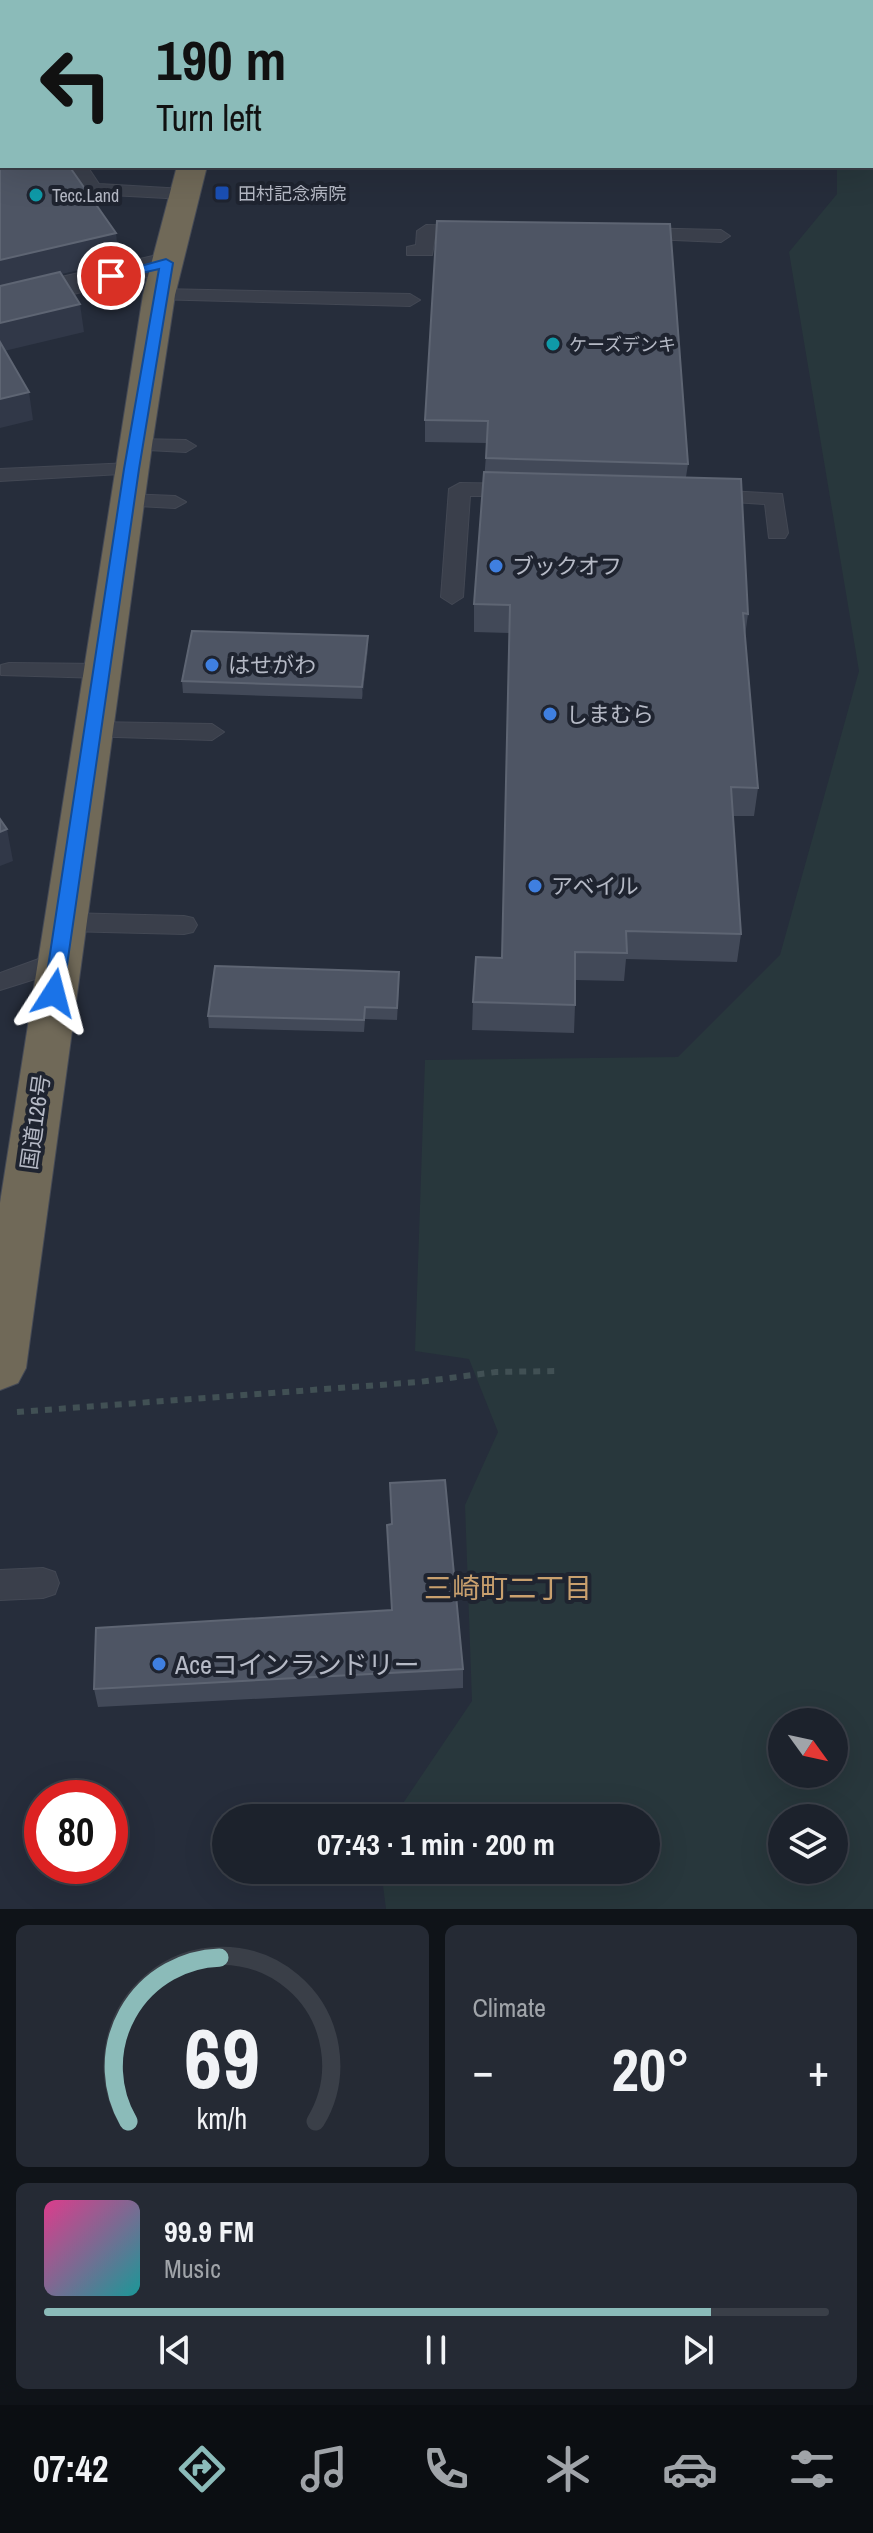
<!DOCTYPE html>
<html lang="en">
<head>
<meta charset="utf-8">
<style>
  body { margin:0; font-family:"Archivo Narrow","Noto Sans JP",sans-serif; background:#252a34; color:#f1f3f6; height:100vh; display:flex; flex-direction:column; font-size:30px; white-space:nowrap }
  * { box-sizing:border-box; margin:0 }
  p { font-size:26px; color:#a0a4a9 }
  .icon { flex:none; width:44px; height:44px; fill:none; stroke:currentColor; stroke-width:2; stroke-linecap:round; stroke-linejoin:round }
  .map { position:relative; height:1909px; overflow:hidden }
  .details { display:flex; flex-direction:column; gap:16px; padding:16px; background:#0f1318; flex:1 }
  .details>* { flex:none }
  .banner { position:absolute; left:0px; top:0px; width:874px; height:168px; box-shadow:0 8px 32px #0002,0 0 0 2px #3a3f48; background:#8bbbb9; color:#111; overflow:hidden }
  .needle { width:52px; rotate:123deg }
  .controls { position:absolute; left:768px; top:1708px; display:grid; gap:16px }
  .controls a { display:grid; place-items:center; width:80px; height:80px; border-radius:50%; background:#1c222c; box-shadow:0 8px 32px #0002,0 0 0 2px #3a3f48; font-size:40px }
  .speed { position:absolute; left:24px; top:1780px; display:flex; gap:16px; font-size:40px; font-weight:700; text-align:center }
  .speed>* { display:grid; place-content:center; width:104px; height:104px; border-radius:50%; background:#1c222c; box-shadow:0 8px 32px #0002,0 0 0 2px #3a3f48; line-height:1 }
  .speed .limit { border:12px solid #d22; background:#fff; color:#111 }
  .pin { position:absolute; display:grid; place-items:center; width:68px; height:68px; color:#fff; margin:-34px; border:4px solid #fff; border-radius:50%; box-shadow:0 2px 8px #0007 }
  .me { position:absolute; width:88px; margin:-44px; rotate:9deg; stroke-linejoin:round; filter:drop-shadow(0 0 6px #0008) }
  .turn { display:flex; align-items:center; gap:28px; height:168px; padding:0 24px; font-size:36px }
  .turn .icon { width:104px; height:104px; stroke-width:2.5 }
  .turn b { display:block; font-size:56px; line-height:68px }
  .big { font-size:60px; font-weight:800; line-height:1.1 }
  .details .tile { flex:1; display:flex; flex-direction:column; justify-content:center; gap:12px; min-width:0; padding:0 28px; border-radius:12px; background:#252a34 }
  .details .dial { align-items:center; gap:0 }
  .dial svg { height:208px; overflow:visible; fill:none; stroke:#3a3f48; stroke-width:7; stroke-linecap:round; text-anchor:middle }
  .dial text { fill:#f1f3f6; stroke:none }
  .song { display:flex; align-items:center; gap:24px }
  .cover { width:96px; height:96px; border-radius:12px; background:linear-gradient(135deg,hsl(330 70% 55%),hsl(180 70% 35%)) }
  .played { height:8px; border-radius:4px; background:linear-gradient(90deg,#8bbbb9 85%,#3a3f48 85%) }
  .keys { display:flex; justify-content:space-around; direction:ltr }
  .heat { display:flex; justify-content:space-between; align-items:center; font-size:44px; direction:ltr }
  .details .tiles { flex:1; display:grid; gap:16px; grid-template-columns:1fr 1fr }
  .tile:last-child { grid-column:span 2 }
  .trip { position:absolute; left:212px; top:1804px; width:448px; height:80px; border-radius:40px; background:#1c222c; box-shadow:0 8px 32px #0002,0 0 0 2px #3a3f48; font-weight:800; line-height:80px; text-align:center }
  .dock { display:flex; height:128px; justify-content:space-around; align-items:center; background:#0b0e12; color:#a0a4a9 }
  .dock .icon { width:56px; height:56px }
  .dock .current { color:#8bbbb9 }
  .dock b { font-size:36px; color:#f1f3f6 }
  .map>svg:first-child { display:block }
</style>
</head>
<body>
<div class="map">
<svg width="873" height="1909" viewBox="0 0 873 1909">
  <rect width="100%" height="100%" fill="#262d3b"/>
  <path fill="#28373c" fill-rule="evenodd" d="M873 59V1909H386L381 1870H646V1818H393L472 1701 465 1505 498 1432 469 1359 415 1351 425 1060 678 1057 780 955 859 671 789 252 837 194V166H872ZM782 1722H834V1774H782ZM782 1818H834V1870H782Z"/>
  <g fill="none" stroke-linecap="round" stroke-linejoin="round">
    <defs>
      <g id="lane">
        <polygon points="69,166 87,166 99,184 184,189 193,194 184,199 93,194 87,193"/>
        <polygon points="426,225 472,226 481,232 472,238 435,237 432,255 407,255 407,247 416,245 417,231"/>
        <polygon points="635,228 721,230 730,236 721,242 628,238 628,230"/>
        <polygon points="159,289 410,294 420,300 410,306 152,299 149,295"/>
        <polygon points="135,439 186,440 196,446 186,452 128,449 125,445"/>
        <polygon points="131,463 141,469 138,473 0,481 0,469"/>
        <polygon points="460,483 518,484 529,490 518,496 470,496 463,597 452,604 441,597 449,489"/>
        <polygon points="709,490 782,494 788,533 785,538 769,538 765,504 702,500 698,496 702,492"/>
        <polygon points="127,494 175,496 186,502 175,508 119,505 116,500"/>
        <polygon points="9,663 102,664 114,671 102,678 1,675 1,665"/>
        <polygon points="93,722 212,724 224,732 212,740 85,736 81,730 85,724"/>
        <polygon points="65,913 184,916 193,918 197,925 193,932 184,934 65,931 56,929 52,922 56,915"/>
        <polygon points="58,952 67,955 71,962 67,969 0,990 0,973"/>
        <polygon points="43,1568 55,1572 59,1583 55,1594 43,1598 0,1600 0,1570"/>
      </g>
      <polygon id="street" points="166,253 177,256 182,263 177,270 0,311 0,291"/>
      <g id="highway">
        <polygon points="241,0 269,0 240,2"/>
        <polygon points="177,166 207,166 175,295 152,445 26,1368 18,1383 0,1390 0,1203 143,295"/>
      </g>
    </defs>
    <use href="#lane" stroke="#434854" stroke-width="2"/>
    <use href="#street" stroke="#434854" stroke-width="2"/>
    <use href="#highway" stroke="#454a56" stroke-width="2"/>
    <polyline stroke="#415054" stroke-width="6" stroke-dasharray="7 7" stroke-linecap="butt" points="17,1412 419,1382 496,1372 556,1371"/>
    <use href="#lane" fill="#3a3f4b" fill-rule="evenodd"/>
    <use href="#street" fill="#3a3f4b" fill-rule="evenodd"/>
    <use href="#highway" fill="#706958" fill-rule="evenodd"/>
  </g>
  <g fill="#424958">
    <polygon points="437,221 688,464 686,477 748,614 745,636 758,788 754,816 733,816 741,934 737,962 626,959 624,981 575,980 575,1005 574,1033 472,1030 473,1002 502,958 509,633 474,632 474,604 487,443 425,442 425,420"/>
    <polygon points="368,636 368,648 362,699 183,693 182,681"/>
    <polygon points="399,984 397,1020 365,1019 364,1032 209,1028 208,1016"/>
    <polygon points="392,1524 463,1669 463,1688 98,1707 94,1689 391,1610"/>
  </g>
  <g fill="#313848">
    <polygon points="116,233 119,261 0,288 0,260"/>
    <polygon points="80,304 84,332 0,352 0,323"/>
    <polygon points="29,392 33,420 0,428 0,399"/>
    <polygon points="368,636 368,648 362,699 362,687"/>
    <polygon points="7,829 13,861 0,866 0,832"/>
  </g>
  <g fill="#4e5564" stroke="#5e6573" stroke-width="2">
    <polygon points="0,98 2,98 2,166 69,166 116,233 0,260"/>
    <polygon points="437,221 670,224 688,464 486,458 488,421 425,420"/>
    <polygon points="60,272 80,304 0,323 0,286"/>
    <polygon points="0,342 29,392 0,399"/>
    <polygon points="484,472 741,479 748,614 743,613 758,788 731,787 741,934 626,931 627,953 575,952 575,1005 473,1002 476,957 502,958 510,605 474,604"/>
    <polygon points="192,631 368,636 362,687 182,681"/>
    <polygon points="0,819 7,829 0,832"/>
    <polygon points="215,966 399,972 397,1008 365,1007 364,1020 208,1016"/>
    <polygon points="445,1480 463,1669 94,1689 96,1628 392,1610 387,1525 392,1524 390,1483"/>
  </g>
  <polygon fill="#1a73e8" stroke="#114b97" stroke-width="2" points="166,259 173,263 139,469 63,993 54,999 44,993 124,469 159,269 111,280 104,276"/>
  <rect fill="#1a4fb4" stroke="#1f2430" stroke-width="3" x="214" y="185" width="16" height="16" rx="4"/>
  <g fill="#0f9aa8" stroke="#1f2430" stroke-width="3">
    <circle cx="36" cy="195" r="8"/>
    <circle cx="553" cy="344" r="8"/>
  </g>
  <g fill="#3f7fe0" stroke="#1f2430" stroke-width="3">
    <circle cx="496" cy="566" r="8"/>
    <circle cx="212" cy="665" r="8"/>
    <circle cx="550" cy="714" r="8"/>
    <circle cx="535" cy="886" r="8"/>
    <circle cx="159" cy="1664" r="8"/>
  </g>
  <g text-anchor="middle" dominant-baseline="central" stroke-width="8" stroke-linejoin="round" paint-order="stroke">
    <g font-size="18" fill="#b6bac6" stroke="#1f2430" text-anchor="start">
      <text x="238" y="193">田村記念病院</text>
      <text x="52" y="195">Tecc.Land</text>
      <text x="569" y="344">ケーズデンキ</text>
    </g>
    <g font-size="22" fill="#b6bac6" stroke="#1f2430" text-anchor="start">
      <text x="512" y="566">ブックオフ</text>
      <text x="228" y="665">はせがわ</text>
      <text x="566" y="714">しまむら</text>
      <text x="551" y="886">アベイル</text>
    </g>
    <g font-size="22" fill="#b6bac6" stroke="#1f2430">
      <text transform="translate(35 1122) rotate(-82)">国道126号</text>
    </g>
    <g font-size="26" fill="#b6bac6" stroke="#1f2430" text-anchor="start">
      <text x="175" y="1664">Aceコインランドリー</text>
    </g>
    <g font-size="28" fill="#c9a06e" stroke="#1f2430">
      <text x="508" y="1588">三崎町二丁目</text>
    </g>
  </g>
</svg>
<div class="controls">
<a><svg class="needle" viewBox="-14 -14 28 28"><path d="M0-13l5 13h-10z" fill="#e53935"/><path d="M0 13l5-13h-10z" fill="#a0a4a9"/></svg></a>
<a><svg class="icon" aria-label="layers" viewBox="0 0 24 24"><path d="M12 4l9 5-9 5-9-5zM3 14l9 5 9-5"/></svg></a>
</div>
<div class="speed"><div class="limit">80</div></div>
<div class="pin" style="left:111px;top:276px;background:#d93025"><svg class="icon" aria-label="arrive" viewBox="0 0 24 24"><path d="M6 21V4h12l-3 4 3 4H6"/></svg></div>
<svg class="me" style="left:54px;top:993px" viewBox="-20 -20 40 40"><path d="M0-17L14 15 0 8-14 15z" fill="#1a73e8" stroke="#fff" stroke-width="4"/></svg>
<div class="trip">07:43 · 1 min · 200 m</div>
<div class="banner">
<div class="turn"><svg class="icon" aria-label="left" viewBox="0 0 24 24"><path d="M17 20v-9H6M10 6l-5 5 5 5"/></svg><div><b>190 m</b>Turn left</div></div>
</div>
</div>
<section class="details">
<div class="tiles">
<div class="tile dial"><svg viewBox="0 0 100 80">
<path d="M14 69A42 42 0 1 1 86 69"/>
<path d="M14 69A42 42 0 0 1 49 6" stroke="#8bbbb9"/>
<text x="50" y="56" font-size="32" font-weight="700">69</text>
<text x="50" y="72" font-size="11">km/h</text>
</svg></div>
<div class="tile"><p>Climate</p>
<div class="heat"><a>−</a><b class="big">20°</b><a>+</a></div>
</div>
<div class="tile">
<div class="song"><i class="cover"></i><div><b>99.9 FM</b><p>Music</p></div></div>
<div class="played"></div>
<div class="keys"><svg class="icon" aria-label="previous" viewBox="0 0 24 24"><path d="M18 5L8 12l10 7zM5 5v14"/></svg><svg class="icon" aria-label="pause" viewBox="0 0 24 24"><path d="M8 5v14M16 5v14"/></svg><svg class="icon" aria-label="next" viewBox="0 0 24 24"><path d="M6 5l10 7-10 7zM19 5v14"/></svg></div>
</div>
</div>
</section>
<nav class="dock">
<b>07:42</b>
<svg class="icon current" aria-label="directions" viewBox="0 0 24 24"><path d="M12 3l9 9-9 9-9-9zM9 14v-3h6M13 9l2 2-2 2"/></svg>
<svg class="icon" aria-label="music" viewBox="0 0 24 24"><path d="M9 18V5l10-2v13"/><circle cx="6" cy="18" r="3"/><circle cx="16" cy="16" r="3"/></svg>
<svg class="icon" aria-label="phone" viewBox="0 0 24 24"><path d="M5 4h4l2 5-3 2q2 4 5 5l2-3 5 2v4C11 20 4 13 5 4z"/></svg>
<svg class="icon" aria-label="climate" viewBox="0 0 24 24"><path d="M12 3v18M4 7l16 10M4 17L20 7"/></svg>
<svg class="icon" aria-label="car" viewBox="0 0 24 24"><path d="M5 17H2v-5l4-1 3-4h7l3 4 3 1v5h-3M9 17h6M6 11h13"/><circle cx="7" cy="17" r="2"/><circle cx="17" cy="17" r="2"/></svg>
<svg class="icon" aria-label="filters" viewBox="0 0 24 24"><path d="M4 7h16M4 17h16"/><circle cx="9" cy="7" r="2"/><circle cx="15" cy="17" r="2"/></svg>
</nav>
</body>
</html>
